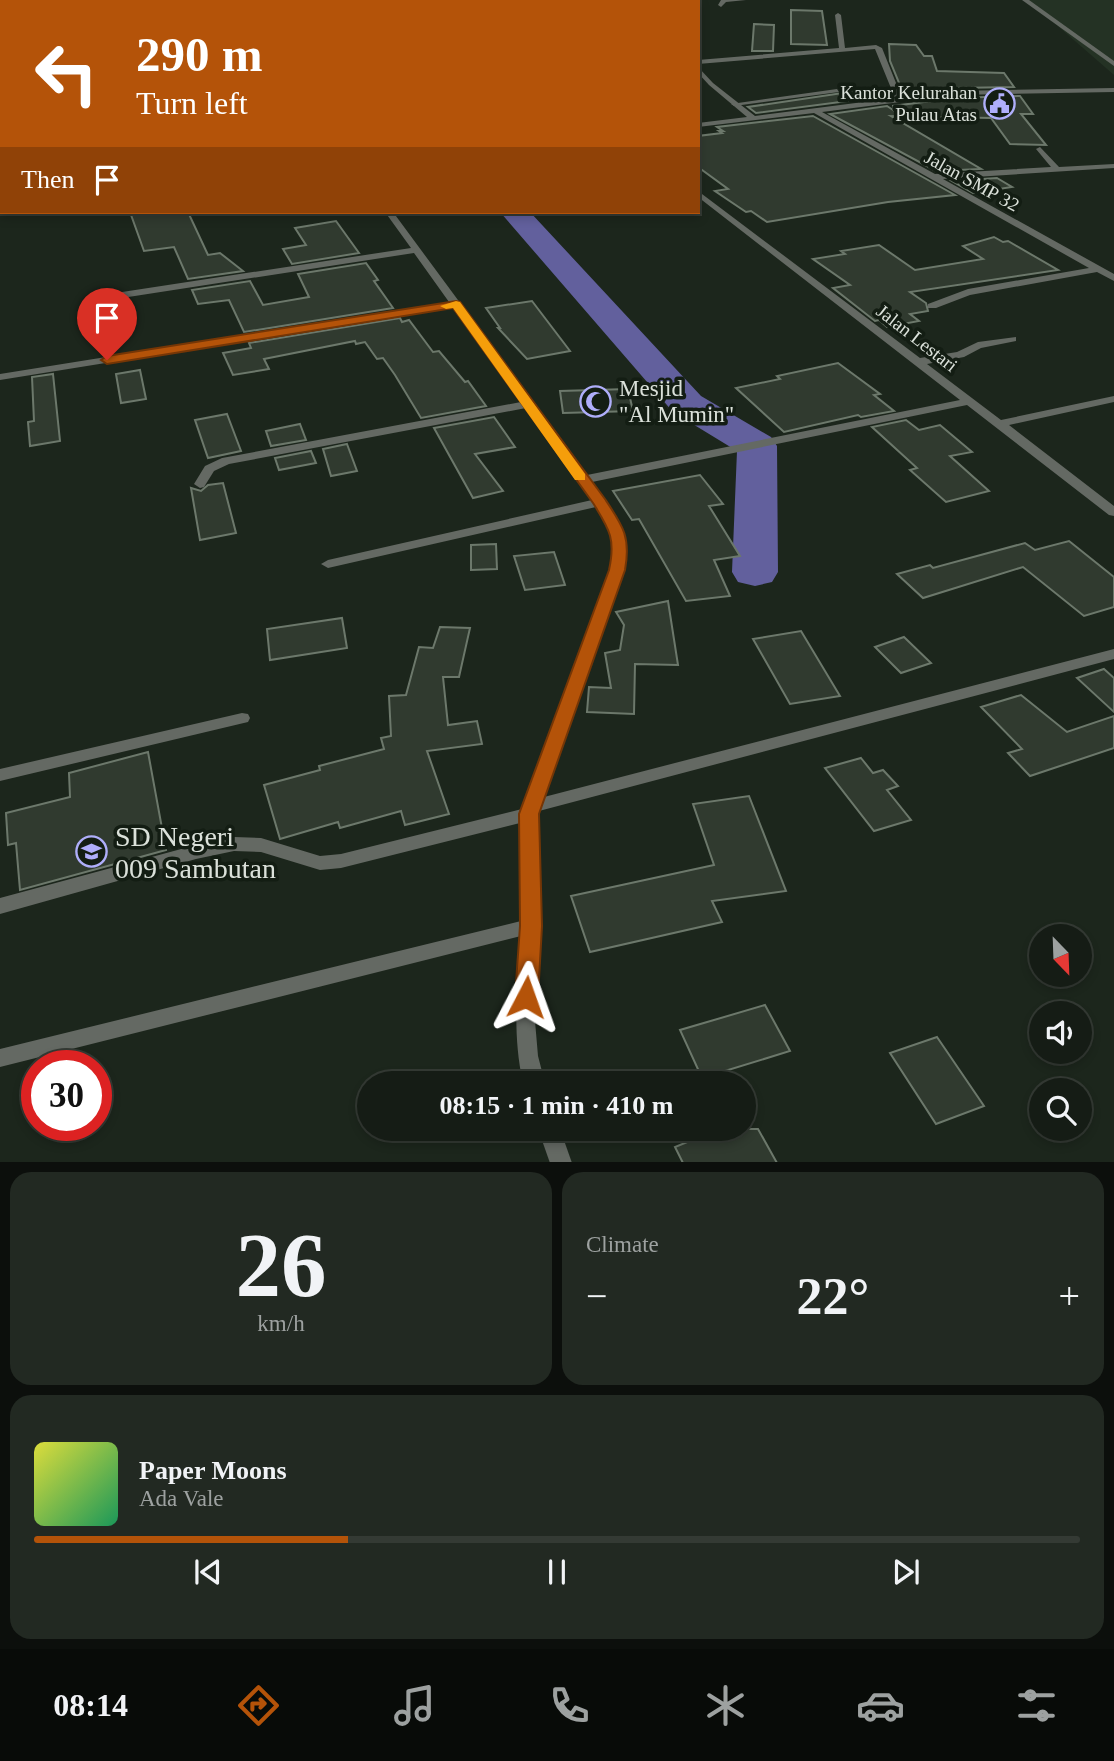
<!DOCTYPE html>
<html lang="en">
<head>
<meta charset="utf-8">
<style>
  body { margin:0; font-family:Georgia,serif; background:#222922; color:#f1f3f6; height:100vh; display:flex; flex-direction:column; font-size:26px; white-space:nowrap }
  * { box-sizing:border-box; margin:0 }
  p { font-size:23px; color:#9da1a0 }
  .icon { flex:none; width:38px; height:38px; fill:none; stroke:currentColor; stroke-width:2; stroke-linecap:round; stroke-linejoin:round }
  .map { position:relative; height:1162px; overflow:hidden }
  .details { display:flex; flex-direction:column; gap:10px; padding:10px; background:#0c0f0c; flex:1 }
  .details>* { flex:none }
  .guide { position:absolute; left:0px; top:0px; width:700px; height:214px; box-shadow:0 4px 10px #0003,0 0 0 2px #343a34; background:#b45309; color:#fff; overflow:hidden }
  .needle { width:46px; rotate:157deg }
  .fabs { position:absolute; left:1029px; top:924px; display:grid; gap:14px }
  .fabs a { display:grid; place-items:center; width:63px; height:63px; border-radius:50%; background:#151c15; box-shadow:0 4px 10px #0003,0 0 0 2px #343a34; font-size:35px }
  .speed { position:absolute; left:21px; top:1050px; display:flex; gap:14px; font-size:35px; font-weight:700; text-align:center }
  .speed>* { display:grid; place-content:center; width:91px; height:91px; border-radius:50%; background:#151c15; box-shadow:0 4px 10px #0003,0 0 0 2px #343a34; line-height:1 }
  .speed .limit { border:10px solid #d22; background:#fff; color:#111 }
  .pin { position:absolute; display:grid; place-items:center; width:60px; height:60px; color:#fff; margin:-72px -30px; border-radius:50% 50% 50% 0; rotate:-45deg; box-shadow:0 0 7px #0007 }
  .pin .icon { rotate:45deg }
  .me { position:absolute; width:77px; margin:-38px; rotate:4deg; stroke-linejoin:round; filter:drop-shadow(0 0 5px #0008) }
  .turn { display:flex; align-items:center; gap:24px; height:147px; padding:0 21px; font-size:32px }
  .turn .icon { width:91px; height:91px; stroke-width:2.5 }
  .turn b { display:block; font-size:49px; line-height:60px }
  .then { display:flex; align-items:center; height:66px; padding:0 21px; background:#0003; gap:14px; font-size:26px }
  .big { font-size:52px; font-weight:700; line-height:1.1 }
  .details .widget { flex:1; display:flex; flex-direction:column; justify-content:center; gap:10px; min-width:0; padding:0 24px; border-radius:21px; background:#222922 }
  .details .dial { align-items:center; gap:0 }
  .dial b { font-size:91px; line-height:1 }
  .song { display:flex; align-items:center; gap:21px }
  .cover { width:84px; height:84px; border-radius:10px; background:linear-gradient(135deg,hsl(60 70% 55%),hsl(150 70% 35%)) }
  .played { height:7px; border-radius:4px; background:linear-gradient(90deg,#b45309 30%,#343a34 30%) }
  .keys { display:flex; justify-content:space-around; direction:ltr }
  .heat { display:flex; justify-content:space-between; align-items:center; font-size:38px; direction:ltr }
  .details .tiles { flex:1; display:grid; gap:10px; grid-template-columns:1fr 1fr }
  .widget:last-child { grid-column:span 2 }
  .trip { position:absolute; left:357px; top:1071px; width:399px; height:70px; border-radius:35px; background:#151c15; box-shadow:0 4px 10px #0003,0 0 0 2px #343a34; font-weight:700; line-height:70px; text-align:center }
  .tab-bar { display:flex; height:112px; justify-content:space-around; align-items:center; background:#080b08; color:#9da1a0 }
  .tab-bar .icon { width:49px; height:49px }
  .tab-bar .active { color:#b45309 }
  .tab-bar b { font-size:32px; color:#f1f3f6 }
  .map>svg:first-child { display:block }
</style>
</head>
<body>
<div class="map">
<svg width="1114" height="1163" viewBox="0 0 1114 1163">
  <rect width="100%" height="100%" fill="#1c261c"/>
  <polygon fill="#243224" points="1028,0 1114,0 1114,75"/>
  <g fill="none" stroke-linecap="round" stroke-linejoin="round">
    <g fill="#62609d" fill-rule="evenodd">
      <rect x="516" y="0" width="18" height="2"/>
      <polygon points="500,212 530,212 701,396 771,437 777,446 778,572 772,582 755,586 738,582 732,572 737,451 673,412"/>
    </g>
  </g>
  <g fill="#303a2f" stroke="#6c786b" stroke-width="2">
    <polygon points="791,10 822,11 827,45 791,44"/>
    <polygon points="754,24 774,25 773,51 752,51"/>
    <polygon points="889,44 916,45 924,56 932,56 937,71 1004,73 1014,87 955,88 904,95 890,61"/>
    <polygon points="856,91 871,98 756,113 748,107"/>
    <polygon points="1020,96 1033,114 1021,114 1046,145 1010,144 991,118 891,116 981,169 936,171 830,114 887,106 893,110 893,106 955,98"/>
    <polygon points="813,116 955,195 888,202 767,222 751,211 746,212 715,191 728,189 698,167 698,136 722,133 719,131 723,131 717,127"/>
    <polygon points="997,178 1012,187 973,193 952,181"/>
    <polygon points="130,212 188,212 208,255 220,253 243,271 188,279 174,247 144,251"/>
    <polygon points="336,221 359,253 292,264 283,249 306,245 295,228"/>
    <polygon points="994,237 1003,242 1008,241 1058,270 910,292 926,303 928,311 910,314 919,321 887,327 879,320 875,321 833,288 850,285 813,259 845,254 841,251 879,245 915,270 983,259 963,246"/>
    <polygon points="366,263 378,280 374,281 393,308 244,332 229,300 198,304 192,290 250,281 263,305 309,297 298,274"/>
    <polygon points="532,301 570,351 527,359 498,328 500,328 486,308"/>
    <polygon points="400,318 402,322 409,320 433,352 439,351 465,382 468,381 486,406 421,418 395,375 383,358 377,359 365,342 356,344 355,341 264,359 269,369 233,375 223,353 251,348 249,343"/>
    <polygon points="838,363 880,394 874,395 894,411 861,417 858,415 784,432 736,388 780,379 777,376"/>
    <polygon points="140,370 146,399 121,403 116,374"/>
    <polygon points="53,374 60,441 30,446 28,422 34,421 32,377"/>
    <polygon points="628,389 633,411 563,413 560,391"/>
    <polygon points="227,414 241,451 208,458 195,420"/>
    <polygon points="494,417 515,447 475,454 503,491 473,498 434,428"/>
    <polygon points="906,420 919,430 940,425 972,452 950,456 989,491 946,502 910,470 917,468 872,427"/>
    <polygon points="300,424 306,440 271,446 266,431"/>
    <polygon points="347,444 357,471 331,476 323,449"/>
    <polygon points="311,451 316,463 279,470 275,458"/>
    <polygon points="700,475 723,504 709,506 740,556 714,560 730,596 686,601 639,519 632,520 613,491"/>
    <polygon points="223,483 236,533 200,540 191,488 201,491 208,485"/>
    <polygon points="1069,541 1114,577 1114,607 1084,616 1023,567 923,598 897,574 930,565 933,568 1025,543 1035,550"/>
    <polygon points="496,544 497,569 471,570 471,545"/>
    <polygon points="554,552 565,585 525,590 514,556"/>
    <polygon points="668,601 678,665 635,664 634,714 587,712 589,687 611,688 605,653 620,650 624,625 616,612"/>
    <polygon points="342,618 347,648 270,660 267,629"/>
    <polygon points="440,627 470,628 459,677 443,677 448,725 477,721 482,744 427,751 449,814 405,825 401,811 340,828 338,822 280,839 264,785 320,770 319,766 384,749 381,738 391,736 389,696 406,695 419,647 433,648"/>
    <polygon points="801,631 840,696 790,704 753,639"/>
    <polygon points="904,637 931,663 901,673 875,647"/>
    <polygon points="1104,669 1114,678 1114,712 1077,678"/>
    <polygon points="1021,695 1067,732 1114,716 1114,748 1030,776 1008,753 1022,749 981,707"/>
    <polygon points="148,752 166,850 20,890 16,843 8,845 6,813 70,797 69,773"/>
    <polygon points="861,758 873,773 883,770 898,786 887,790 911,820 874,831 825,768"/>
    <polygon points="749,796 786,891 712,901 722,922 590,952 571,896 714,865 693,804"/>
    <polygon points="765,1005 790,1051 702,1078 680,1030"/>
    <polygon points="937,1037 984,1106 936,1124 890,1053"/>
    <polygon points="719,1129 758,1129 777,1163 683,1163 675,1147"/>
  </g>
  <g fill="none" stroke-linecap="round" stroke-linejoin="round">
    <polygon fill="#646963" fill-rule="evenodd" points="837,89 839,92 734,106 731,104"/>
    <g fill="#646963" fill-rule="evenodd">
      <polygon points="315,0 321,0 314,2"/>
      <polygon points="516,0 522,0 515,2"/>
      <polygon points="721,0 746,0 726,2 721,7 718,5"/>
      <polygon points="1022,0 1029,0 1114,61 1114,66"/>
      <polygon points="838,13 841,15 845,48 876,45 882,48 902,98 955,91 1114,88 1114,92 955,95 822,112 935,174 1051,167 1036,149 1040,147 1059,167 1114,164 1114,168 943,179 1114,274 1114,281 1097,272 970,295 936,308 928,308 928,304 968,289 1089,268 814,113 698,127 698,123 747,117 709,85 698,73 698,67 713,83 755,116 895,98 875,49 698,64 698,60 839,48 835,15"/>
      <path d="M698 191 920 358 957 352 978 342 1016 337V341L981 348 964 357 927 364 1001 420 1114 396V402L1009 425 1114 506V516L1109 515 967 405 592 482C614 512 630 531 624 570L544 797 1114 649V659L539 811 541 926 535 1021 538 1056 545 1083H523C512 1034 517 986 521 936L0 1067V1049L521 921 520 823 341 868 320 870 261 852 234 851 196 859 0 914V898L196 845 234 837 261 838 320 856 341 854 522 809 610 570C615 544 610 529 596 507L328 568 321 564 328 560 592 500 526 408 229 464 214 471 204 487 200 488 194 484 205 466 222 458 521 402 453 307 0 380V374L449 302 414 253 96 302 91 299 96 296 411 248 385 212H393L587 475 960 400 698 197Z"/>
      <rect x="0" y="205" width="2" height="6"/>
      <polygon points="242,713 248,714 250,718 248,722 0,781 0,769"/>
      <polygon points="538,1129 560,1129 572,1163 550,1163"/>
    </g>
  </g>
  <path fill="#b45309" stroke="#753606" stroke-width="2" d="M456 301 460 302 605 499C623 526 631 537 625 570L539 814 542 926 538 997 534 1004 526 1007 518 1004 515 997 520 926 519 814 609 570C616 538 609 529 593 503L453 308 107 364 101 360 107 356Z"/>
  <polygon fill="#f59e0b" points="456,301 460,302 585,474 585,480 575,480 453,308 446,309 440,306"/>
  <defs>
    <symbol id="civic-ring" viewBox="-11 -11 22 22"><circle r="9.5" fill="#131d13" stroke="#afaefa" stroke-width="1.5"/><path d="M-.6-6.5H3V-4.5H.6V-3L4-1V1h2V6H-6V1h2V-1L-.6-3ZM-1.2 2.5V6h2.4V2.5Z" fill="#afaefa"/></symbol>
    <symbol id="mosque-ring" viewBox="-11 -11 22 22"><circle r="9.5" fill="#131d13" stroke="#afaefa" stroke-width="1.5"/><path d="M3.5-4.9A6 6 0 1 0 3.5 4.9A5 5 0 1 1 3.5-4.9Z" fill="#afaefa"/></symbol>
    <symbol id="school-ring" viewBox="-11 -11 22 22"><circle r="9.5" fill="#131d13" stroke="#afaefa" stroke-width="1.5"/><path d="M0-5L7-2L0 1L-7-2ZM-4 1L0 2.5L4 1V4Q0 6-4 4Z" fill="#afaefa"/></symbol>
  </defs>
  <g fill-rule="evenodd">
    <use href="#civic-ring" x="982" y="86" width="35" height="35"/>
    <use href="#mosque-ring" x="578" y="384" width="35" height="35"/>
    <use href="#school-ring" x="74" y="834" width="35" height="35"/>
  </g>
  <g text-anchor="middle" dominant-baseline="central" stroke-width="7" stroke-linejoin="round" paint-order="stroke">
    <g font-size="19" fill="#dbe1da" stroke="#131d13" text-anchor="end">
      <text x="977" y="92">Kantor Kelurahan<tspan x="977" dy="22">Pulau Atas</tspan></text>
    </g>
    <g font-size="19" fill="#dbe1da" stroke="#131d13">
      <text transform="translate(972 181) rotate(29)">Jalan SMP 32</text>
      <text transform="translate(917 338) rotate(38)">Jalan Lestari</text>
    </g>
    <g font-size="23" fill="#dbe1da" stroke="#131d13" text-anchor="start">
      <text x="619" y="388">Mesjid<tspan x="619" dy="26">"Al Mumin"</tspan></text>
    </g>
    <g font-size="28" fill="#dbe1da" stroke="#131d13" text-anchor="start">
      <text x="115" y="836">SD Negeri<tspan x="115" dy="32">009 Sambutan</tspan></text>
    </g>
  </g>
</svg>
<div class="fabs">
<a><svg class="needle" viewBox="-14 -14 28 28"><path d="M0-13l5 13h-10z" fill="#e53935"/><path d="M0 13l5-13h-10z" fill="#9da1a0"/></svg></a>
<a><svg class="icon" aria-label="sound" viewBox="0 0 24 24"><path d="M4 9h4l5-4v14l-5-4H4zM17 9q2 3 0 6"/></svg></a>
<a><svg class="icon" aria-label="search" viewBox="0 0 24 24"><circle cx="10" cy="10" r="6"/><path d="M15 15l6 6"/></svg></a>
</div>
<div class="speed"><div class="limit">30</div></div>
<div class="pin" style="left:107px;top:360px;background:#d93025"><svg class="icon" aria-label="arrive" viewBox="0 0 24 24"><path d="M6 21V4h12l-3 4 3 4H6"/></svg></div>
<svg class="me" style="left:526px;top:997px" viewBox="-20 -20 40 40"><path d="M0-17L14 15 0 8-14 15z" fill="#b45309" stroke="#fff" stroke-width="4"/></svg>
<div class="trip">08:15 · 1 min · 410 m</div>
<div class="guide">
<div class="turn"><svg class="icon" aria-label="left" viewBox="0 0 24 24"><path d="M17 20v-9H6M10 6l-5 5 5 5"/></svg><div><b>290 m</b>Turn left</div></div>
<div class="then">Then<svg class="icon" aria-label="arrive" viewBox="0 0 24 24"><path d="M6 21V4h12l-3 4 3 4H6"/></svg></div>
</div>
</div>
<section class="details">
<div class="tiles">
<div class="widget dial"><b>26</b><p>km/h</p></div>
<div class="widget"><p>Climate</p>
<div class="heat"><a>−</a><b class="big">22°</b><a>+</a></div>
</div>
<div class="widget">
<div class="song"><i class="cover"></i><div><b>Paper Moons</b><p>Ada Vale</p></div></div>
<div class="played"></div>
<div class="keys"><svg class="icon" aria-label="previous" viewBox="0 0 24 24"><path d="M18 5L8 12l10 7zM5 5v14"/></svg><svg class="icon" aria-label="pause" viewBox="0 0 24 24"><path d="M8 5v14M16 5v14"/></svg><svg class="icon" aria-label="next" viewBox="0 0 24 24"><path d="M6 5l10 7-10 7zM19 5v14"/></svg></div>
</div>
</div>
</section>
<nav class="tab-bar">
<b>08:14</b>
<svg class="icon active" aria-label="directions" viewBox="0 0 24 24"><path d="M12 3l9 9-9 9-9-9zM9 14v-3h6M13 9l2 2-2 2"/></svg>
<svg class="icon" aria-label="music" viewBox="0 0 24 24"><path d="M9 18V5l10-2v13"/><circle cx="6" cy="18" r="3"/><circle cx="16" cy="16" r="3"/></svg>
<svg class="icon" aria-label="phone" viewBox="0 0 24 24"><path d="M5 4h4l2 5-3 2q2 4 5 5l2-3 5 2v4C11 20 4 13 5 4z"/></svg>
<svg class="icon" aria-label="climate" viewBox="0 0 24 24"><path d="M12 3v18M4 7l16 10M4 17L20 7"/></svg>
<svg class="icon" aria-label="car" viewBox="0 0 24 24"><path d="M5 17H2v-5l4-1 3-4h7l3 4 3 1v5h-3M9 17h6M6 11h13"/><circle cx="7" cy="17" r="2"/><circle cx="17" cy="17" r="2"/></svg>
<svg class="icon" aria-label="filters" viewBox="0 0 24 24"><path d="M4 7h16M4 17h16"/><circle cx="9" cy="7" r="2"/><circle cx="15" cy="17" r="2"/></svg>
</nav>
</body>
</html>
